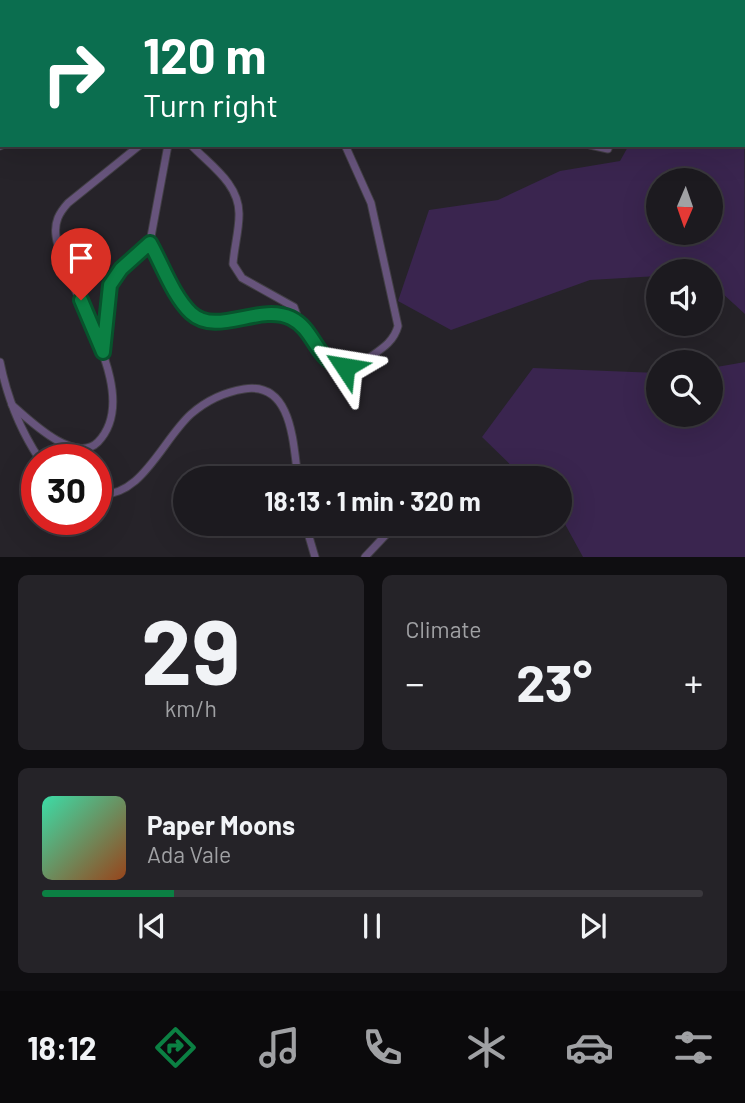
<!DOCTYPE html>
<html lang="en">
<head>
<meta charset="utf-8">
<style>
  body { margin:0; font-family:Barlow,sans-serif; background:#252328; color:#f1f3f6; height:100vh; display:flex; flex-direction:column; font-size:26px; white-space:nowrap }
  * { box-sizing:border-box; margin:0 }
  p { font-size:23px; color:#a0a1a4 }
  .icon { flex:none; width:38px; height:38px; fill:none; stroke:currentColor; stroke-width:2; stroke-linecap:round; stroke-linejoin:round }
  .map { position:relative; height:557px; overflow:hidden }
  .sheet { display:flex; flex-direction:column; gap:18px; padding:18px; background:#0f0e11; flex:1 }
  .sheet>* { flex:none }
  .guide { position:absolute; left:0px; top:0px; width:746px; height:147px; box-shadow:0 7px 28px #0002,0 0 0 2px #3a383d; background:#0b6e4f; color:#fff; overflow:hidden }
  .needle { width:46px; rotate:182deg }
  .fabs { position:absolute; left:646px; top:168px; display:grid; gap:14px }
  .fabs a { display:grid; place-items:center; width:77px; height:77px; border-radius:50%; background:#1c1a1f; box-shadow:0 7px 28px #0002,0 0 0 2px #3a383d; font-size:35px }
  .speed { position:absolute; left:21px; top:444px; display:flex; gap:14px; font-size:35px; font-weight:700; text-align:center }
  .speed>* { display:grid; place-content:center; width:91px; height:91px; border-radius:50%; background:#1c1a1f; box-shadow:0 7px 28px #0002,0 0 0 2px #3a383d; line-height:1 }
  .speed .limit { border:10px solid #d22; background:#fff; color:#111 }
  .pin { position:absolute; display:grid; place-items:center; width:60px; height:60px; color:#fff; margin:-72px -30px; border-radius:50% 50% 50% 0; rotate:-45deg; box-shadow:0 0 7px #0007 }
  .pin .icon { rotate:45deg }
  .me { position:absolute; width:77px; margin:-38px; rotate:303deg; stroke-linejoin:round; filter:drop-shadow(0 0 5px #0008) }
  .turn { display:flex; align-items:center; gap:24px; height:147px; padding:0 28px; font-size:32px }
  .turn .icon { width:91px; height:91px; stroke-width:2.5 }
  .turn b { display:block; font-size:49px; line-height:60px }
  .big { font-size:52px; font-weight:700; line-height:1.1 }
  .sheet .card { flex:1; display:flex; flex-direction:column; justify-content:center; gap:10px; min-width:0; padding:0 24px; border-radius:10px; background:#252328 }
  .sheet .dial { align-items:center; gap:0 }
  .dial b { font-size:91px; line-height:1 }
  .song { display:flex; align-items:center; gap:21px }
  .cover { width:84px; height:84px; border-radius:10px; background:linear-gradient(135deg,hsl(160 70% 55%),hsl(20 70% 35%)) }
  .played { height:7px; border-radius:4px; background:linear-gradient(90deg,#0b8043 20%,#3a383d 20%) }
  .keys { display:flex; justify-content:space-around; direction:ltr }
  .heat { display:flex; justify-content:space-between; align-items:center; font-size:38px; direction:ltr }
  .sheet .tiles { flex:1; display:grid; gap:18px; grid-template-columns:1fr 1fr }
  .card:last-child { grid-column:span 2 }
  .trip { position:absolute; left:173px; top:466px; width:399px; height:70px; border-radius:35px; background:#1c1a1f; box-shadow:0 7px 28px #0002,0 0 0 2px #3a383d; font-weight:700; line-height:70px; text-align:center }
  .tab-bar { display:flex; height:112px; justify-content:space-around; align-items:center; background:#0b0a0c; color:#a0a1a4 }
  .tab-bar .icon { width:49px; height:49px }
  .tab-bar .selected { color:#0b8043 }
  .tab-bar b { font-size:32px; color:#f1f3f6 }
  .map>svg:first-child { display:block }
</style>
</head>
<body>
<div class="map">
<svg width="745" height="557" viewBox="0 0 745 557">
  <rect width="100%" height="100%" fill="#262329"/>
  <g fill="#3a254f" fill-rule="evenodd">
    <path d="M744 29 745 314 711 283 710 271H658V276L590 280 451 330 398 301 429 210 498 200 560 171 620 161 629 145H744ZM658 180H710V233H658Z"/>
    <polygon points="745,362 745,557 583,557 560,515 560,478 524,478 482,437 533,368 658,373 658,415 710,415 711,368"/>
  </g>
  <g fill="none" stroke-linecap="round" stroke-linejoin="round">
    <g stroke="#18002b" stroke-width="2.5">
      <polyline points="4,2 6,0"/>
      <polyline points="0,6 2,4"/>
    </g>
    <defs>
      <g id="minor">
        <polyline points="139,0 147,2"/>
        <polyline points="253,0 253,2"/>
        <polyline points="565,0 565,2"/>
        <polyline points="637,0 640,2"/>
        <polyline points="61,2 64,0"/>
        <polyline points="316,2 316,0"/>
        <polyline points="417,2 417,0"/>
        <polyline points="493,2 494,0"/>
        <polyline points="528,2 529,0"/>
        <polyline points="664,2 667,0"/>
        <polyline points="0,50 2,49"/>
        <polyline points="0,57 2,59"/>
        <path d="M168 145 150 242C161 262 180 308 199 319 221 331 253 310 278 315 319 322 318 393 370 357 383 348 394 341 398 326L371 203 345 145"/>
        <path d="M191 145C210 165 240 184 239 215 239 231 234 248 233 264L242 278 294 307 300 324"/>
        <polyline points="590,145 608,149"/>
        <polyline points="0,146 2,145"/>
        <polyline points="103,351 110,285 121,269 150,242"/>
        <path d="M0 362C7 397 20 430 40 460"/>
        <path d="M12 405C29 420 75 465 98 442 146 392 63 288 56 236 54 222 59 213 68 203L140 145"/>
        <path d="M96 494C141 500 162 440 191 414 206 401 225 392 244 389 293 381 293 445 298 478"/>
        <polyline points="305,523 315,557"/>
        <polyline points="365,557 397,523"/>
      </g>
    </defs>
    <use href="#minor" stroke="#423f45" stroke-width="9"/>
    <use href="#minor" stroke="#67547c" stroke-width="7"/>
  </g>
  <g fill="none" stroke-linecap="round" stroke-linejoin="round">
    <defs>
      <path id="route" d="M81 300 103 352 110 285 121 269 150 243C162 264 173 296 191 313 217 337 259 303 291 318 316 330 315 362 345 367"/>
    </defs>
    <use href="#route" stroke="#07532c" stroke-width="18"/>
    <use href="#route" stroke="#0b8043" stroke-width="12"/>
  </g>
</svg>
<div class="fabs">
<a><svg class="needle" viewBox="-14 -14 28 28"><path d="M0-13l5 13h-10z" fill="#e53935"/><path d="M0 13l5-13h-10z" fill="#a0a1a4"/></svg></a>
<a><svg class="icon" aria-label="sound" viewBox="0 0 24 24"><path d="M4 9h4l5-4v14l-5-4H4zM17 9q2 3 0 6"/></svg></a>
<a><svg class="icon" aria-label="search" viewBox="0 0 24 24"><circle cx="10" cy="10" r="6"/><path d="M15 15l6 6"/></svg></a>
</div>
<div class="speed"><div class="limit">30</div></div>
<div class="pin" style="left:81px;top:300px;background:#d93025"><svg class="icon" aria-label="arrive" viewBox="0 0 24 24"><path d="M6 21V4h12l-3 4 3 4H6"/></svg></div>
<svg class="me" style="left:345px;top:367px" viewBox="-20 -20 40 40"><path d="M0-17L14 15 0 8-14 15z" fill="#0b8043" stroke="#fff" stroke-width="4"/></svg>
<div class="trip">18:13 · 1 min · 320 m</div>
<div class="guide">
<div class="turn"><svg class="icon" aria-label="right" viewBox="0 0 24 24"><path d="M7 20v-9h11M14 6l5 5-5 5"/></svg><div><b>120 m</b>Turn right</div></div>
</div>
</div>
<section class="sheet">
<div class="tiles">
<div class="card dial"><b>29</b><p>km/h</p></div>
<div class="card"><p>Climate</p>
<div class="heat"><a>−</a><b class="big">23°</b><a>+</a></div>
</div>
<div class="card">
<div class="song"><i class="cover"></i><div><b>Paper Moons</b><p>Ada Vale</p></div></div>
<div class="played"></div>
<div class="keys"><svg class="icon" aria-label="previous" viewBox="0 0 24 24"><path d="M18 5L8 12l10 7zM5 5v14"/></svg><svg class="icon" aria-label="pause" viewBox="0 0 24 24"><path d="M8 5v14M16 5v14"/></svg><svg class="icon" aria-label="next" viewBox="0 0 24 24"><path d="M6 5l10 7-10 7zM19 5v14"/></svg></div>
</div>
</div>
</section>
<nav class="tab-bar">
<b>18:12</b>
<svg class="icon selected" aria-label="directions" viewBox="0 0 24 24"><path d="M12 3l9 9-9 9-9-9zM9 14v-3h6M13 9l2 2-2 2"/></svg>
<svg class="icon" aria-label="music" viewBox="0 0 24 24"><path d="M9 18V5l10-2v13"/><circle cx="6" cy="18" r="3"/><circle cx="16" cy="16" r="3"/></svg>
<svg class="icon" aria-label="phone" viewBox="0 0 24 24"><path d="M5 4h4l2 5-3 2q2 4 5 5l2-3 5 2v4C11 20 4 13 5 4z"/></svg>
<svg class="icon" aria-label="climate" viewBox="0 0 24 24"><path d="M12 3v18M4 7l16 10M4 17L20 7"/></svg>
<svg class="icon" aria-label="car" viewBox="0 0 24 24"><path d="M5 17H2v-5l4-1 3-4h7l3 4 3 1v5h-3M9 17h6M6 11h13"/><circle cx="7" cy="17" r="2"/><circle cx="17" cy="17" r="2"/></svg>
<svg class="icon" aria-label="filters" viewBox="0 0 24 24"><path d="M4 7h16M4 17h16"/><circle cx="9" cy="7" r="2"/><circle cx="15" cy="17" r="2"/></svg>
</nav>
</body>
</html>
